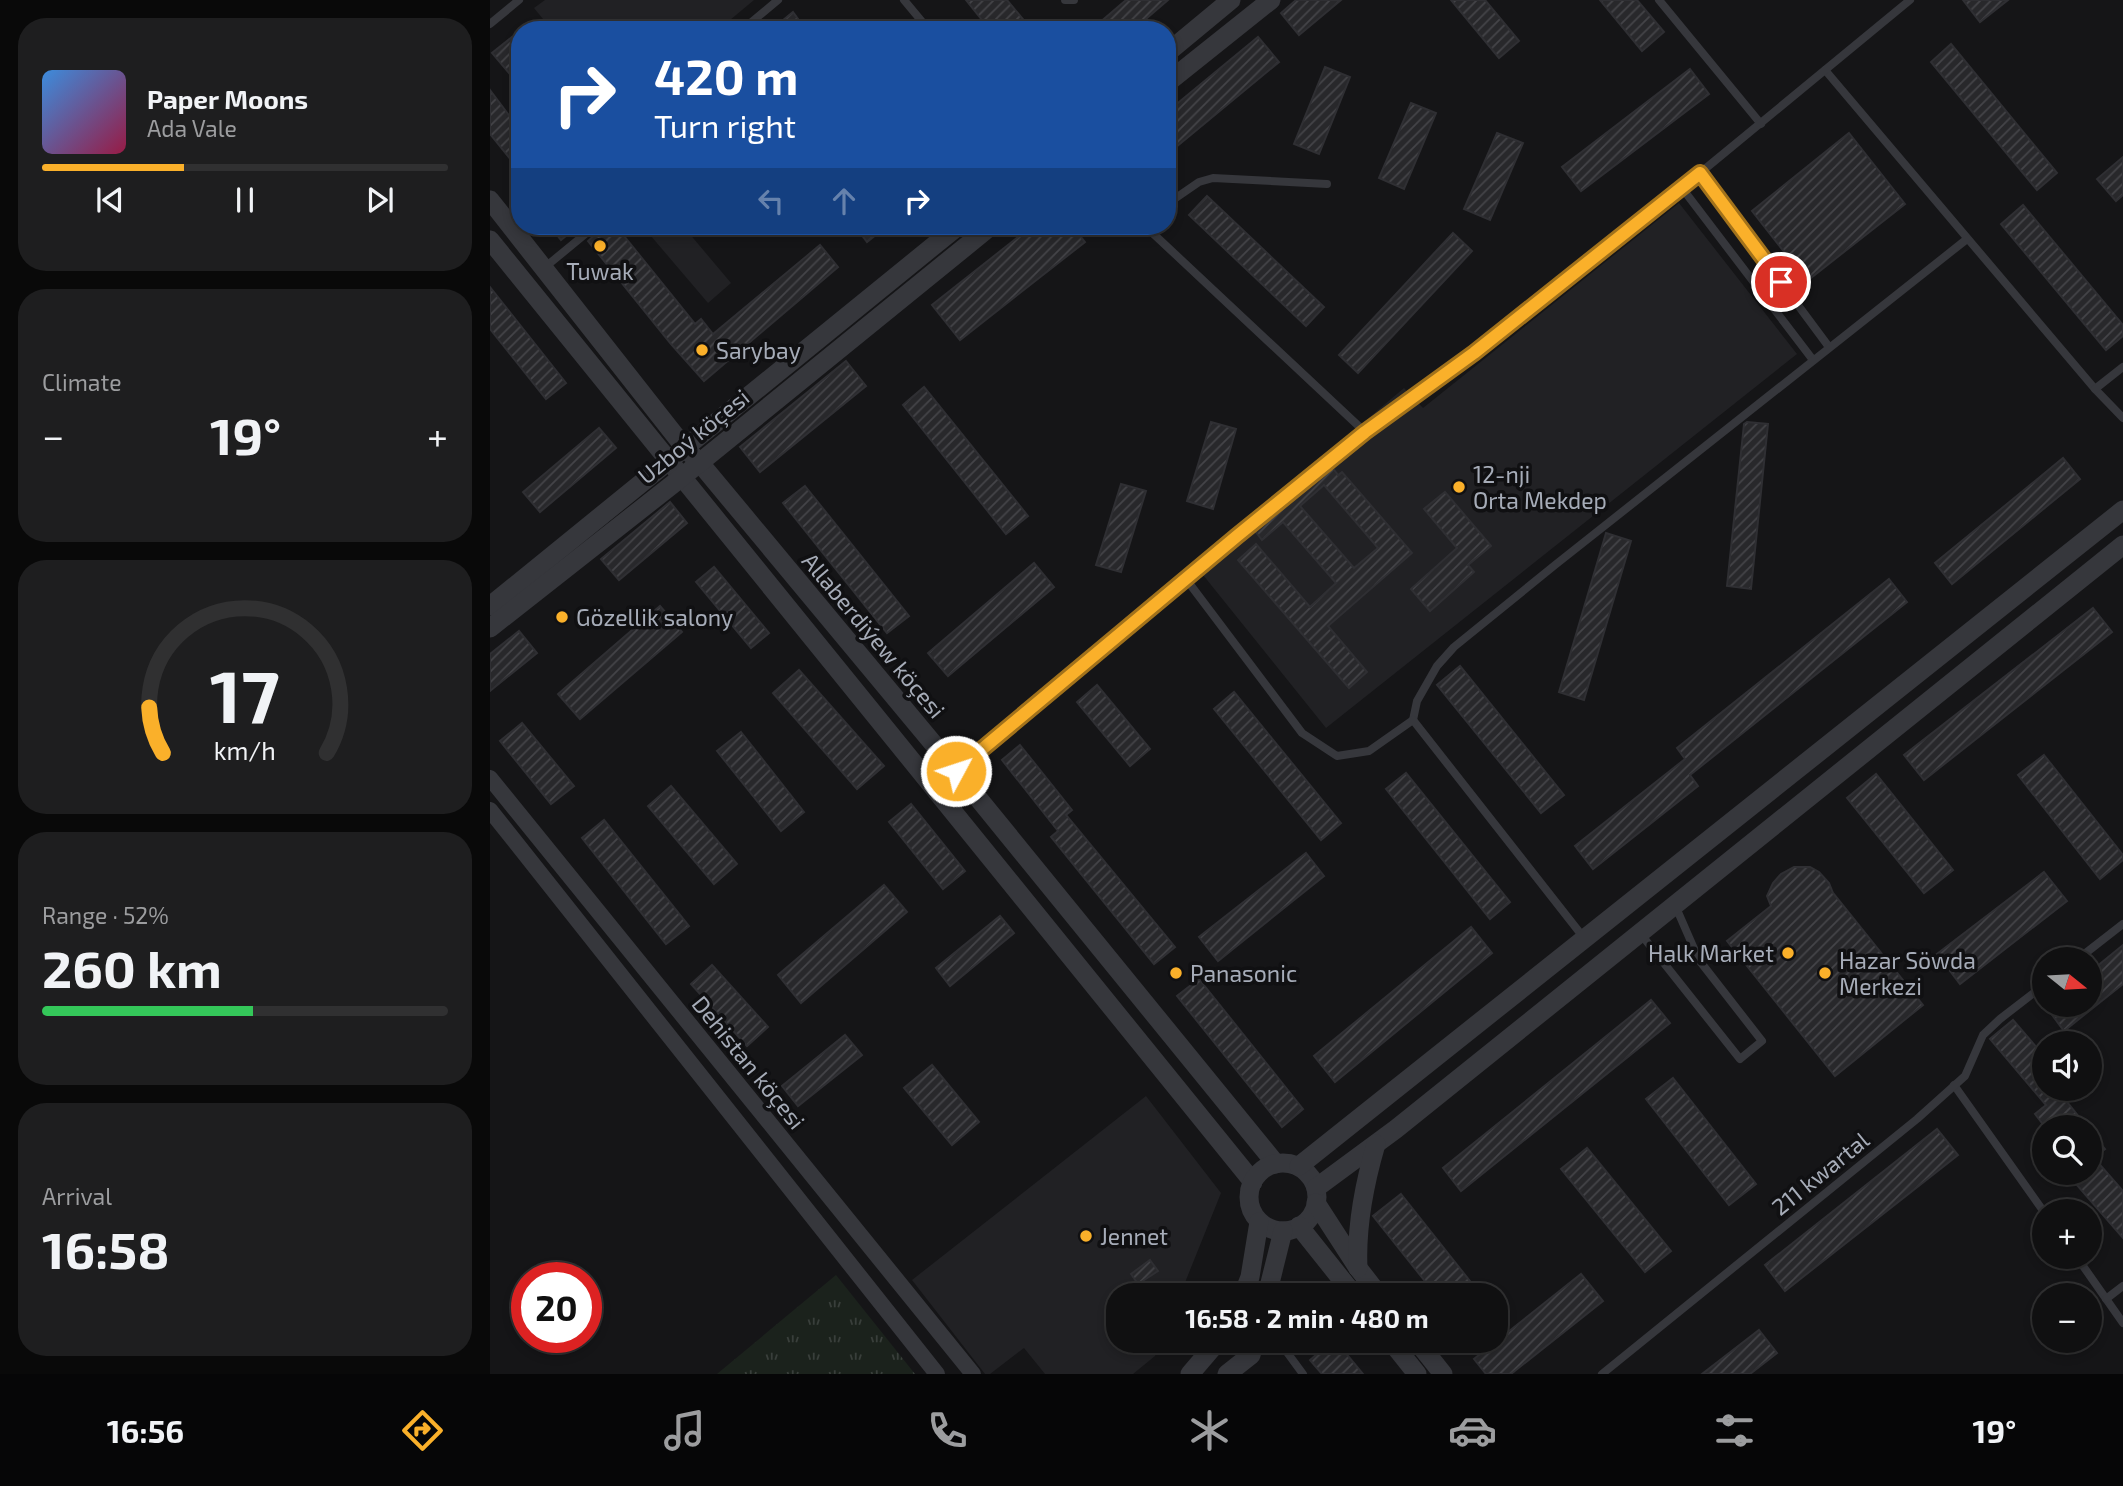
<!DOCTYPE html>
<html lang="en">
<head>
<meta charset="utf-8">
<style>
  body { margin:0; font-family:"Exo 2",sans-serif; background:#1e1e1f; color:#f1f3f6; height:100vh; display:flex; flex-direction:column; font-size:26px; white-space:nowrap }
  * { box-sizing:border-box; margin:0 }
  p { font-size:23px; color:#9c9d9f }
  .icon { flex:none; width:38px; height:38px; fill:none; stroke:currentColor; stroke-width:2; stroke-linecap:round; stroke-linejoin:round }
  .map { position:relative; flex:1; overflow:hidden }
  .panel { display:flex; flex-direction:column; gap:18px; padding:18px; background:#090909; width:490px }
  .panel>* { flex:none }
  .guide { position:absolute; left:21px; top:21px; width:665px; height:214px; border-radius:28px; box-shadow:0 4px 10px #0003,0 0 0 2px #303031; background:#1a4fa0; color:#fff; overflow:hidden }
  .needle { width:46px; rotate:108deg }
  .controls { position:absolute; left:1542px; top:947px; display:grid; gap:14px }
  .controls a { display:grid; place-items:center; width:70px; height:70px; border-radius:50%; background:#101011; box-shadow:0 4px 10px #0003,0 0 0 2px #303031; font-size:35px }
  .speed { position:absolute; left:21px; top:1262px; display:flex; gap:14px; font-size:35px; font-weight:700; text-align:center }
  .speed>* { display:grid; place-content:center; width:91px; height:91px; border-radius:50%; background:#101011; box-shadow:0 4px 10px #0003,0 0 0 2px #303031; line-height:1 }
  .speed .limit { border:10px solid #d22; background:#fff; color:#111 }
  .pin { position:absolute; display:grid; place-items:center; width:60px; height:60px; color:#fff; margin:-30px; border:4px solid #fff; border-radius:50%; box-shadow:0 2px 7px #0007 }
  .me { position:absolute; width:77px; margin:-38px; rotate:50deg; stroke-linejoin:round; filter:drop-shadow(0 0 5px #0008) }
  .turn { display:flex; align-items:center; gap:24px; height:147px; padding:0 28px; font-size:32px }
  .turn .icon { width:91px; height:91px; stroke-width:2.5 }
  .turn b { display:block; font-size:49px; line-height:60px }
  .lanes { display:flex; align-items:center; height:66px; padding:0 28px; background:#0003; justify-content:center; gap:35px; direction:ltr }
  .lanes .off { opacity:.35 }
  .big { font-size:52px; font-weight:700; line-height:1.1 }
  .panel .card { flex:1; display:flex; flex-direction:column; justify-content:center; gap:10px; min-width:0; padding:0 24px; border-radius:28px; background:#1e1e1f }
  .panel .dial { align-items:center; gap:0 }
  .dial svg { height:182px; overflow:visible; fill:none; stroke:#303031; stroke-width:7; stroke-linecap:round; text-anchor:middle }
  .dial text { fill:#f1f3f6; stroke:none }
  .song { display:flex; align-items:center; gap:21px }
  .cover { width:84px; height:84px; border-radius:10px; background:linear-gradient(135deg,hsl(210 70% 55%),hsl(340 70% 35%)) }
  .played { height:7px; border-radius:4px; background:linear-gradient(90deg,#fab02a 35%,#303031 35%) }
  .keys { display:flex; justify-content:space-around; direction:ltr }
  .heat { display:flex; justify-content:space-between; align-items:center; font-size:38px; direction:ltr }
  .charge { height:10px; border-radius:5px; background:linear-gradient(90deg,#34c759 52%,#303031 0) }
  .trip { position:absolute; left:616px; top:1283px; width:402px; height:70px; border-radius:28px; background:#101011; box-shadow:0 4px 10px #0003,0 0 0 2px #303031; font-weight:700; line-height:70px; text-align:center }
  .tabs { display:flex; height:112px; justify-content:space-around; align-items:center; background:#060607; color:#9c9d9f }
  .tabs .icon { width:49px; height:49px }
  .tabs .on { color:#fab02a }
  .tabs b { font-size:32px; color:#f1f3f6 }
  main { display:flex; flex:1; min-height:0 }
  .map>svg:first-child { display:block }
</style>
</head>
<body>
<main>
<section class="panel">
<div class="card">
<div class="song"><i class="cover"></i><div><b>Paper Moons</b><p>Ada Vale</p></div></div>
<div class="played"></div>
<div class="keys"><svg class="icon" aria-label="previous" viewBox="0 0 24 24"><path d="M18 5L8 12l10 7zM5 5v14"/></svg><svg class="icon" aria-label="pause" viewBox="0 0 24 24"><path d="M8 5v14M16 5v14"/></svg><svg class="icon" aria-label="next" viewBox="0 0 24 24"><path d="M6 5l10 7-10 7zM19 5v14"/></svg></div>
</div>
<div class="card"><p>Climate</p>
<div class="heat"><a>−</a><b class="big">19°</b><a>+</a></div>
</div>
<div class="card dial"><svg viewBox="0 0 100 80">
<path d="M14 69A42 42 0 1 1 86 69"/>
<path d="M14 69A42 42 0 0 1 8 49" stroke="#fab02a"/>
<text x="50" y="56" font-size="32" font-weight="700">17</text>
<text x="50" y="72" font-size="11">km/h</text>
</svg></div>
<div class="card"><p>Range · 52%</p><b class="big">260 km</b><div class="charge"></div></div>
<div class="card"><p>Arrival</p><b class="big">16:58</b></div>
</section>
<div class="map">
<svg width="1633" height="1374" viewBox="0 0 1633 1374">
  <defs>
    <pattern id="park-tufts" width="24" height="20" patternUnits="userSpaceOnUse" patternTransform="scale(1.75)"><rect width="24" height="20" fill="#1b221c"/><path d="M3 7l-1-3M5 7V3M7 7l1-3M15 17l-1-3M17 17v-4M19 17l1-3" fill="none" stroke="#393f3b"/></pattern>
    <pattern id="building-hatch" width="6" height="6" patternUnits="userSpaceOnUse" patternTransform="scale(1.75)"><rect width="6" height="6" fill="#28282b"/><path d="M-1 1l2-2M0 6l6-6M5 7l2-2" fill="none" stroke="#444448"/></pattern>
  </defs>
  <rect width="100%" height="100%" fill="#151517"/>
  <g fill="#212124">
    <polygon points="55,0 264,0 228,30 62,30 44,8"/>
    <polygon points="1189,203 1307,354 836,728 705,565 914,388 933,408"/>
    <polygon points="159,226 193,226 241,283 218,303 155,229"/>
    <polygon points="656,1096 731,1193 690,1295 628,1295 628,1340 672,1341 665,1356 643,1374 555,1374 534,1348 500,1374 495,1374 422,1280"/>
  </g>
  <polygon fill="url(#park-tufts)" points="346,1275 425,1374 227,1374"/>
  <g fill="url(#building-hatch)" stroke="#2f2f33" stroke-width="2" fill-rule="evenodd">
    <polygon points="476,0 517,0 542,30 500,30"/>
    <polygon points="636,0 678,0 643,30 601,30"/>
    <polygon points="806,0 851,0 809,35 791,13"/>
    <polygon points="961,0 995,0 1029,41 1009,58"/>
    <polygon points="1110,0 1147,0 1174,32 1152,51"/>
    <polygon points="1473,0 1518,0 1490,22"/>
    <polygon points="303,12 316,30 281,30"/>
    <polygon points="22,37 30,47 30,86 2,53"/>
    <polygon points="768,37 789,62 686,147 677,136 677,112"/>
    <polygon points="1461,44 1567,173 1547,190 1441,62"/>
    <polygon points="835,67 860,77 829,154 804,144"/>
    <polygon points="1200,69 1219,94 1091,191 1072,167"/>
    <polygon points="0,90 21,118 30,111 30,171 0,134"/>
    <polygon points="921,103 946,113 914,189 889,178"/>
    <polygon points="1007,133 1033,143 1000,220 974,209"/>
    <polygon points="1359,133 1415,204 1317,281 1262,211"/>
    <polygon points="1633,157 1633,195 1626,201 1607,179"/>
    <polygon points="717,196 834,307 816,326 699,215"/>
    <polygon points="1533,205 1633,325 1633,336 1616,350 1511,224"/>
    <polygon points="60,226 95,226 89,230 87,227 71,240"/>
    <polygon points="111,226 126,226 205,324 211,319 223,334 330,245 348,267 214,381 181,344 98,241 109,231"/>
    <polygon points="365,226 397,226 377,242"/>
    <polygon points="542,226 582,226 595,242 470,340 442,305"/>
    <polygon points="963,233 982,251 868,373 849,355"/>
    <polygon points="0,287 76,383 56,399 0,329"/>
    <polygon points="356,361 376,386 270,472 250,447"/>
    <polygon points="434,387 538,516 516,534 413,405"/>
    <polygon points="721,422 746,429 723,509 697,501"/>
    <polygon points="1257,422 1278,424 1261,589 1237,586 1254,424"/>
    <polygon points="109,428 126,448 50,512 33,492"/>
    <polygon points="1573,458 1590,479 1462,584 1445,563"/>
    <path d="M842 467 848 475 852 472 922 553 838 626 877 672 859 688 748 560 766 544 820 607 846 583 793 522 772 540 765 531ZM834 485 888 548 864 568 810 506Z"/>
    <polygon points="631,484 656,491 631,572 606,565"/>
    <polygon points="315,486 419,616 397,633 293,503"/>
    <polygon points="955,492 1001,546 978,565 984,572 940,611 921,589 967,548 934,509"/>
    <polygon points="180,502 197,523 129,580 111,559"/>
    <polygon points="1116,533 1141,541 1094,700 1069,692"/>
    <polygon points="544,563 564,587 458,676 438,653"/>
    <polygon points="224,567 279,633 261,648 206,582"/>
    <polygon points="1399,579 1417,602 1200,775 1208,786 1103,869 1085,846 1195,759 1187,748"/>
    <polygon points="170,606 192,632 90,719 68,694"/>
    <polygon points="1603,608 1622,632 1434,780 1414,755"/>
    <polygon points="29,631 47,653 0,691 0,654"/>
    <polygon points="970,666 1074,795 1051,813 947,685"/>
    <polygon points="309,670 394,766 367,789 283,693"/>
    <polygon points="607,685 660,749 640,766 587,702"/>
    <polygon points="744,692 851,823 831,840 724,709"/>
    <polygon points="32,723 84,786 61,804 10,741"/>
    <polygon points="251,732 314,812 291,831 227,751"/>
    <polygon points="530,745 582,810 576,815 685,947 664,964 561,837 568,831 512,760"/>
    <polygon points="1554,755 1633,855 1633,860 1610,879 1528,775"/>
    <polygon points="916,773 1020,902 1000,919 896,789"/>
    <polygon points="1386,774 1463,870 1434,893 1357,798"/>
    <polygon points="181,786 247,864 224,884 158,806"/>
    <polygon points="421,804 475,871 453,889 399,822"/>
    <polygon points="114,820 199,926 176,944 92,838"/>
    <polygon points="816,853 834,876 728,961 709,937"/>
    <polygon points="1304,867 1320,867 1329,872 1339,883 1343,893 1433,1005 1345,1076 1237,941 1281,906 1277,896 1283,883 1291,874"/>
    <polygon points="1554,872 1577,901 1470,984 1447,954"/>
    <polygon points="394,885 417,912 311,1003 288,975"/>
    <polygon points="510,916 524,933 460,986 446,968"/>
    <polygon points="981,927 1002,953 845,1082 824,1056"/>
    <polygon points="1633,945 1633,984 1574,1031 1554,1004 1600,1004 1600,972"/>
    <polygon points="222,965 278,1027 257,1046 201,984"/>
    <polygon points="709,979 813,1109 792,1127 687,996"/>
    <polygon points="1161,1000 1180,1023 971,1191 953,1168"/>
    <polygon points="1523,1020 1554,1056 1554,1088 1566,1088 1597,1127 1555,1127 1545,1114 1556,1105 1500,1039"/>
    <polygon points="355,1035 372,1055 308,1106 292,1086"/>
    <polygon points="442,1065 489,1122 462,1145 414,1088"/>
    <polygon points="1183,1078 1266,1184 1239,1205 1156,1099"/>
    <polygon points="1447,1129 1468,1155 1295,1291 1275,1265"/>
    <polygon points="1600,1130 1615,1149 1604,1158 1633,1191 1633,1238 1587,1185 1600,1174"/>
    <polygon points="1097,1148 1181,1251 1155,1272 1071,1169"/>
    <polygon points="911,1194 991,1295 946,1295 883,1216"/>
    <polygon points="660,1260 668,1271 648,1284 641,1274"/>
    <polygon points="1091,1274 1113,1301 1021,1374 996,1374 984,1359"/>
    <polygon points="1269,1330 1287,1353 1260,1374 1212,1374"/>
    <polygon points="843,1340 845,1340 873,1374 832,1374 820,1360"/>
  </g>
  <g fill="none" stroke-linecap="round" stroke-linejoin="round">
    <g stroke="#36373c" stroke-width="8">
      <polyline points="414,0 439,30"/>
      <polyline points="575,0 584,0"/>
      <polyline points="1169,0 1271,124"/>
      <polyline points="0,24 29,0"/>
      <polyline points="252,30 288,0"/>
      <polyline points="1335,70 1605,389 1633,418"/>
      <polyline points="1210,173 1339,347"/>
      <polyline points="1192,188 1323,360"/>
      <polyline points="677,204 709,182 723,178 837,184"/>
      <polyline points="655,226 875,432"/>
      <polyline points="54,268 105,226"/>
      <polyline points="1605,389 1633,367"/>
      <polyline points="696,579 875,432 984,353 1210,173 1420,0"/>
      <polyline points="923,720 927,701 947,666 964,647 1065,565 1477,239"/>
      <polyline points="466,771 696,579 812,733 847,756 879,751 923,720 1094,938"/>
      <polyline points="1150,933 1250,1059 1272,1041 1209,960 1185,905"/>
      <polyline points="1588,959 1633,924"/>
      <polyline points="1464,1085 1554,1212"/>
      <polyline points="1586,1256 1633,1323"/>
      <polyline points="1616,1299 1633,1286"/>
      <polyline points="788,1340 813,1374"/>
      <polyline points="1112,1374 1427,1119 1475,1076 1493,1035 1510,1019 1554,985"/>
    </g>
    <g stroke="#36373c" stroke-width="16">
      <polyline points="0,778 483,1374"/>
      <polyline points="0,810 447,1374"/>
    </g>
    <g stroke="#36373c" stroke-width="19">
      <polyline points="677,53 741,0"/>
      <polyline points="677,83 781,0"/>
      <polyline points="0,200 195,448 210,463 466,771 786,1164"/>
      <polyline points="0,240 763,1182"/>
      <polyline points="0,606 468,226"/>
      <polyline points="0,628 192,477 501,226"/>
      <circle cx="793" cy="1197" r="34"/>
      <polyline points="809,1166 1633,510"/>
      <polyline points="826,1188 906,1129 1633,545"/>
      <polyline points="826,1203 868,1268 889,1295"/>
      <polyline points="809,1226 864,1295"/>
      <path d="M868 1268C866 1225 874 1185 886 1144"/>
      <polyline points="753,1295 760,1277 769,1222"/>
      <polyline points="777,1295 793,1231"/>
      <polyline points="900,1340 927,1374"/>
      <polyline points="926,1340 953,1374"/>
      <polyline points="700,1374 729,1340"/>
      <polyline points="737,1374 761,1355 765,1340"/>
    </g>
  </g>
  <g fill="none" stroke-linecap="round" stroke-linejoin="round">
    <defs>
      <polyline id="route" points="466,771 747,536 875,432 984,353 1210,173 1291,282"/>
    </defs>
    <use href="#route" stroke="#a2721b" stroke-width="18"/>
    <use href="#route" stroke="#fab02a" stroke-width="12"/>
  </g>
  <g fill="#fab02a" stroke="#101012" stroke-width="2.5">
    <circle cx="110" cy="246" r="7"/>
    <circle cx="212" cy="350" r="7"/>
    <circle cx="969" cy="487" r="7"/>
    <circle cx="72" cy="617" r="7"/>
    <circle cx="1298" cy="953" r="7"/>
    <circle cx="686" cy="973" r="7"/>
    <circle cx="1335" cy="973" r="7"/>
    <circle cx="596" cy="1236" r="7"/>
  </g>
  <g text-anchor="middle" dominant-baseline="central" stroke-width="7" stroke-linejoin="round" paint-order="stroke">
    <g font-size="23" fill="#a6acb8" stroke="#101012" text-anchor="start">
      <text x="110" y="271" text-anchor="middle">Tuwak</text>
      <text x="226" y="350">Sarybay</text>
      <text x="983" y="474">12-nji<tspan x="983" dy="26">Orta Mekdep</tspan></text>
      <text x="86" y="617">Gözellik salony</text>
      <text x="1284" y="953" text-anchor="end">Halk Market</text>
      <text x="1349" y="960">Hazar Söwda<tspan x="1349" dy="26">Merkezi</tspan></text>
      <text x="700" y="973">Panasonic</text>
      <text x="610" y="1236">Jennet</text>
    </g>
    <g font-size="23" fill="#a6acb8" stroke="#101012">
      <text transform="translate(203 436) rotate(-39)">Uzboý köçesi</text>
      <text transform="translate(384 635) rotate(50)">Allaberdiýew köçesi</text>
      <text transform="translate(259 1062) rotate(51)">Dehistan köçesi</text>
      <text transform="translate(1330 1173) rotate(-39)">211 kwartal</text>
    </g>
  </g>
</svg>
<div class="controls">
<a><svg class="needle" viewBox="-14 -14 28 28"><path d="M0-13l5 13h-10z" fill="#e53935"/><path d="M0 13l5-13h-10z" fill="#9c9d9f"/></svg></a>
<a><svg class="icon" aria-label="sound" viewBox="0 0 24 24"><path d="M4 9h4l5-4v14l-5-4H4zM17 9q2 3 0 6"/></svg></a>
<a><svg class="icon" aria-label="search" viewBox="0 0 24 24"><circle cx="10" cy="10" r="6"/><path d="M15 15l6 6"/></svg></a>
<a>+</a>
<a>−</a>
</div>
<div class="speed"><div class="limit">20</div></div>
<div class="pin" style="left:1291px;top:282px;background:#d93025"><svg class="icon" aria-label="arrive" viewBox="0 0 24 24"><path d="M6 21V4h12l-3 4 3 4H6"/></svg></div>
<svg class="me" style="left:466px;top:771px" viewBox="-20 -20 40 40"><circle r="17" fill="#fab02a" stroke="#fff" stroke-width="3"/><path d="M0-11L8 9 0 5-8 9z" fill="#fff"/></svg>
<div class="trip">16:58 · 2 min · 480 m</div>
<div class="guide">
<div class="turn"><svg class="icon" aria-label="right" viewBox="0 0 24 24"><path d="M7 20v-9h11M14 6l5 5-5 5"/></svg><div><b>420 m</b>Turn right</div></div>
<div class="lanes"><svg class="icon off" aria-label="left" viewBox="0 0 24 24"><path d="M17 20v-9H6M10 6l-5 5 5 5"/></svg><svg class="icon off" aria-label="ahead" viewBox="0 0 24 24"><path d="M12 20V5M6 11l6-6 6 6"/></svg><svg class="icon" aria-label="right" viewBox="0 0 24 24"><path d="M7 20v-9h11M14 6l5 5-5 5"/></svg></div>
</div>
</div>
</main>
<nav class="tabs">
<b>16:56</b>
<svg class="icon on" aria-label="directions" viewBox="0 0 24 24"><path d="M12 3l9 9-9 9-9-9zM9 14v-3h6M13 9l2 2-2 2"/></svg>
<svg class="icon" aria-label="music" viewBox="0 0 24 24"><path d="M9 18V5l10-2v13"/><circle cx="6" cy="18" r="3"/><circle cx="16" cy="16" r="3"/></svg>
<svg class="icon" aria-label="phone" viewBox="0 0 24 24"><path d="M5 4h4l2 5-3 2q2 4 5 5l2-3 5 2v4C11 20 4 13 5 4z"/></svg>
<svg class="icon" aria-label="climate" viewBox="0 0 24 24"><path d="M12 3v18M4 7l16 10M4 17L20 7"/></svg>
<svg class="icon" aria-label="car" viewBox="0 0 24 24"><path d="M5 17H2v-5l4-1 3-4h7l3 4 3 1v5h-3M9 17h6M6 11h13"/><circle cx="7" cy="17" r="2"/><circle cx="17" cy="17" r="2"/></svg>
<svg class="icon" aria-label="filters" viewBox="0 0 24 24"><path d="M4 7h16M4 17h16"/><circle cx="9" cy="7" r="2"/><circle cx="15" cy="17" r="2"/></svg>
<b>19°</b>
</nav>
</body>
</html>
